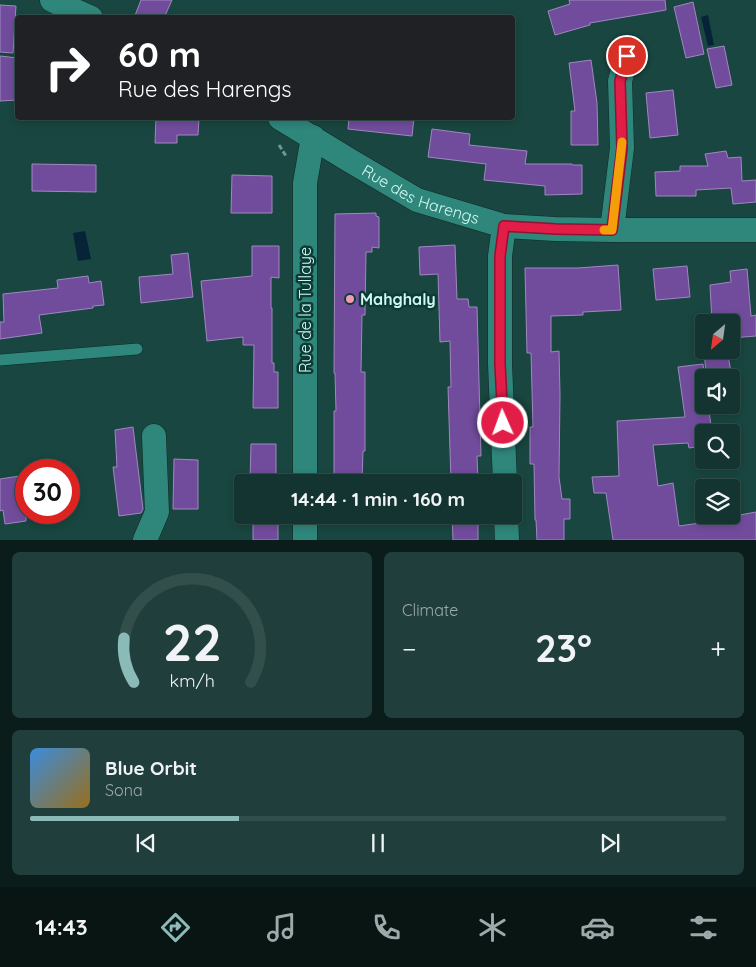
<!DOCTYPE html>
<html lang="en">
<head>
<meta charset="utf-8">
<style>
  body { margin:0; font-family:Quicksand,sans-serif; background:#203f3c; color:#f1f3f6; height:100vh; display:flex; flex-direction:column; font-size:19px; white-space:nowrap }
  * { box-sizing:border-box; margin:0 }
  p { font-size:16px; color:#9daaab }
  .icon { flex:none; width:28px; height:28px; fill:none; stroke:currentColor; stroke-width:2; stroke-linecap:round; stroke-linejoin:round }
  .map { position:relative; height:540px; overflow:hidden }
  .panel { display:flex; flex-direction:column; gap:12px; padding:12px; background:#0a1d1a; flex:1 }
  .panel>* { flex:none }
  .banner { position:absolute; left:15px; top:15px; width:500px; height:105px; border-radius:5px; box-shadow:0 2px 8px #0003,0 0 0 1px #324f4c; background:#202124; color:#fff; overflow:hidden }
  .needle { width:32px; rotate:209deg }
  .buttons { position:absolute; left:695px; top:314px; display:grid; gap:10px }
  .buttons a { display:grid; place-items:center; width:45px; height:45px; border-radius:5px; background:#133430; box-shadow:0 2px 8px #0003,0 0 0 1px #324f4c; font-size:25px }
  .speed { position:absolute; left:15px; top:459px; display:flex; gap:10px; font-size:25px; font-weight:700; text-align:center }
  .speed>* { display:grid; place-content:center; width:65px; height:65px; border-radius:50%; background:#133430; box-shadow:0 2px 8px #0003,0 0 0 1px #324f4c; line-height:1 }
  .speed .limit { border:8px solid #d22; background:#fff; color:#111 }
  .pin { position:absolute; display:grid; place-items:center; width:42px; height:42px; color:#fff; margin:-21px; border:2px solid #fff; border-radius:50%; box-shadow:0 1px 5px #0007 }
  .me { position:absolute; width:55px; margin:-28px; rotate:358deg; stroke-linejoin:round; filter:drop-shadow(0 0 4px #0008) }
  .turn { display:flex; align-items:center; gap:18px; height:105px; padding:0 20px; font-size:22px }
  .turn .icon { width:65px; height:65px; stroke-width:2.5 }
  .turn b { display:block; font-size:35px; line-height:42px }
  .big { font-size:38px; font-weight:700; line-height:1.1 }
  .panel .card { flex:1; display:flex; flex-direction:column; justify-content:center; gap:8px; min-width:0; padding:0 18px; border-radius:8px; background:#203f3c }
  .panel .dial { align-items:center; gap:0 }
  .dial svg { height:130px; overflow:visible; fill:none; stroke:#324f4c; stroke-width:7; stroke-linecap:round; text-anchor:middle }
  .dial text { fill:#f1f3f6; stroke:none }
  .song { display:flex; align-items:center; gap:15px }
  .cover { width:60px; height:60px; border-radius:8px; background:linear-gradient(135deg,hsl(210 70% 55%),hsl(40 70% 35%)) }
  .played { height:5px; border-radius:2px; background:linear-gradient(90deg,#8bbbb9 30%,#324f4c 30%) }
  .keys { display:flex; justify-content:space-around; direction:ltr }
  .heat { display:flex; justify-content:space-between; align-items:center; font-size:28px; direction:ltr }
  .panel .tiles { flex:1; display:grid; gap:12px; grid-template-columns:1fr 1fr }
  .card:last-child { grid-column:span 2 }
  .trip { position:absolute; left:234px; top:474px; width:288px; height:50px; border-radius:5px; background:#133430; box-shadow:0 2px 8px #0003,0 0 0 1px #324f4c; font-weight:700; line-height:50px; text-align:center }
  .tab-bar { display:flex; height:80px; justify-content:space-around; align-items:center; background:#081513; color:#9daaab }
  .tab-bar .icon { width:35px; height:35px }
  .tab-bar .current { color:#8bbbb9 }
  .tab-bar b { font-size:22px; color:#f1f3f6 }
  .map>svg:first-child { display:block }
</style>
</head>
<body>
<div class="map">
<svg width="756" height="540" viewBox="0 0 756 540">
  <rect width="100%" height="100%" fill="#194640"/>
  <g fill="#062338">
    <polygon points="708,15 714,45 708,46 701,17"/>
    <polygon points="85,231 91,259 78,261 73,233"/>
  </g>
  <g fill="#714c9c" stroke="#9f88bf">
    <polygon points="141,0 172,0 164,18 134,18"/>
    <polygon points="569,0 665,0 666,10 590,23 590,25 555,35 548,11 570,4"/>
    <polygon points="693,2 704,54 686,58 674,7"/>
    <polygon points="0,5 16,6 13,53 0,52"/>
    <polygon points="724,46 732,85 716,88 707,49"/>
    <polygon points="0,56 18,58 18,100 0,101"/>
    <polygon points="591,60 597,103 598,145 571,145 571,111 575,111 569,63"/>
    <polygon points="673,90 678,135 650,138 646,93"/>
    <polygon points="156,118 199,118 198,135 177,135 177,143 155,143"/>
    <polygon points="349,118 414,118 412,136 348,129"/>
    <polygon points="432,129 470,134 469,145 527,151 525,164 572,164 573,165 582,165 582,194 545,195 545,186 484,180 486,164 428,157"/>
    <polygon points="726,151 728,158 741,157 742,181 756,180 756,202 733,204 731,188 696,190 696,196 656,196 655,172 680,171 680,166 708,166 705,154"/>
    <polygon points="32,164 96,165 96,192 32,191"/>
    <polygon points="232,175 272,176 272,213 231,213"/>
    <polygon points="376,213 376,216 379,217 379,248 372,247 372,252 366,252 365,315 362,315 361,372 365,372 365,451 363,451 362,482 334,482 334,411 336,411 335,373 334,373 335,214"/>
    <polygon points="455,245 457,299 468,299 469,307 477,307 481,456 477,456 478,482 451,482 448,387 451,387 450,341 440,342 438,274 420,275 419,247"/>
    <polygon points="252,246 279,246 279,278 271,277 271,308 272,308 272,363 274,363 274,372 278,372 278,408 253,408 254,345 243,345 243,337 207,341 201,281 252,276"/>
    <polygon points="188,253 193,297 141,303 139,277 173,274 171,255"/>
    <polygon points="618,265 621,310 583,312 583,315 551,316 551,352 559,351 560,395 559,477 562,499 570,499 570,519 564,519 564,540 537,540 536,520 535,520 534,464 530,464 530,427 533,427 531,353 527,353 525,268 578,268"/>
    <polygon points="687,266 690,297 656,300 653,269"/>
    <polygon points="747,269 751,316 756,315 756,336 731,338 731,322 712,322 710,285 731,282 730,271"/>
    <polygon points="88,276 89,283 101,281 104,305 93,306 93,308 39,315 42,333 0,339 0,322 4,322 3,294 58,288 57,280"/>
    <polygon points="704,350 727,350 731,372 706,374"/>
    <polygon points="703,364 705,378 704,378 704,405 708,405 712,432 704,432 704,446 689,448 688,443 653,445 658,486 673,483 679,526 735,518 734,516 756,512 756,540 613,540 606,493 594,493 592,477 619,476 617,421 685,417 678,367"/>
    <polygon points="133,427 143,509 141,513 119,516 113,467 117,467 115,430"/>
    <polygon points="251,444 276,444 276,482 250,482"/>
    <polygon points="174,459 198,460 198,509 173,509"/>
    <polygon points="26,475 26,521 5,524 3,510 0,511 0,479"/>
    <rect x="253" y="515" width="25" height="25"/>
    <polygon points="452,515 478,515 478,540 453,540"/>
  </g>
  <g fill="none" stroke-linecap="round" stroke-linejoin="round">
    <defs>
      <polyline id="lane" points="0,360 137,349"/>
      <g id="street">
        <polyline points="52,0 91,18"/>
        <path id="s1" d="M280 118 349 160 417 200 504 226 555 229 612 230H756"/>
        <polyline points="504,226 500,256 500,364 505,482"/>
        <polyline points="612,230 622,148 620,81 627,56"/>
        <polyline points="305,482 305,183 313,137"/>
        <polyline points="506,515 507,540"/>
        <polyline points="145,540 157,512 154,436"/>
        <polyline points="305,540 305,515"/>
      </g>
    </defs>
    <use href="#lane" stroke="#0f2a26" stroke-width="12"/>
    <use href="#street" stroke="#0f2a26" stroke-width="25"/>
    <polyline stroke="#6e9992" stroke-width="3" stroke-dasharray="5 2.5" stroke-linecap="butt" points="279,145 286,156"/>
    <use href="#lane" stroke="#2f867b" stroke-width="11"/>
    <use href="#street" stroke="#2f867b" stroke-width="24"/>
  </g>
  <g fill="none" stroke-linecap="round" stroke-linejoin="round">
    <defs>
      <polyline id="route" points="503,423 500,364 500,256 504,226 556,229 612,230 622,148 620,81 627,56"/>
    </defs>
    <use href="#route" stroke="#92132f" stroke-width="12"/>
    <use href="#route" stroke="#e11d48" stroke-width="9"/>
    <polyline stroke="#f59e0b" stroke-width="9" points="604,230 612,230 622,142"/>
  </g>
  <circle fill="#f29ab0" stroke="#0c3b36" stroke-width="2" cx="350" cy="299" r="5"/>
  <g text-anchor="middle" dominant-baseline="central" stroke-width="5" stroke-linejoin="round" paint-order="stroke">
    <g font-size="16" fill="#d0f8f1" stroke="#0c3b36">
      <text stroke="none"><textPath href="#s1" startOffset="161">Rue des Harengs</textPath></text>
      <text transform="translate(305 310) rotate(-90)">Rue de la Tullaye</text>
    </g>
    <g font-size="16" font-weight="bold" fill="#d0f8f1" stroke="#0c3b36" text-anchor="start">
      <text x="360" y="299">Mahghaly</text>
    </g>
  </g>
</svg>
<div class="buttons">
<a><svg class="needle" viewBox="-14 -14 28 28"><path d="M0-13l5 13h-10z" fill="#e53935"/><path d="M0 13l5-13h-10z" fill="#9daaab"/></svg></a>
<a><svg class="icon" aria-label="sound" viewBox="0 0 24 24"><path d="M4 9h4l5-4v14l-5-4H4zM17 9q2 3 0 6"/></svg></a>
<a><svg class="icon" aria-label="search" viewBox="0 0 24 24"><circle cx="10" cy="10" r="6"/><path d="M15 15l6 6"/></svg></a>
<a><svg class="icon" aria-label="layers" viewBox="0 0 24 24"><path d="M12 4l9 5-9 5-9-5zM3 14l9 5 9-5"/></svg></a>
</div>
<div class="speed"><div class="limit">30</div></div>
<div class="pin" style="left:627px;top:56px;background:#d93025"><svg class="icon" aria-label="arrive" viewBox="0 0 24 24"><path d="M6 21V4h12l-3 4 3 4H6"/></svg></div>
<svg class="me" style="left:503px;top:423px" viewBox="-20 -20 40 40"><circle r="17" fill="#e11d48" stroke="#fff" stroke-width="3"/><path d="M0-11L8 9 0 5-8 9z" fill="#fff"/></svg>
<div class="trip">14:44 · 1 min · 160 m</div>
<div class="banner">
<div class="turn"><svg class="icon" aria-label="right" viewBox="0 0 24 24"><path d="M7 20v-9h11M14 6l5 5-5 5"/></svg><div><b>60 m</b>Rue des Harengs</div></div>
</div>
</div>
<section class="panel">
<div class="tiles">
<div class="card dial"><svg viewBox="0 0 100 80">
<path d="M14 69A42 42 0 1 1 86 69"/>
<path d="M14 69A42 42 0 0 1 8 42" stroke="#8bbbb9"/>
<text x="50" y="56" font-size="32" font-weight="700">22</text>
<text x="50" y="72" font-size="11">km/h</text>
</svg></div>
<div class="card"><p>Climate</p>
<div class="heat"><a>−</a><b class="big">23°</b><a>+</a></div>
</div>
<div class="card">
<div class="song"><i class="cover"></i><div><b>Blue Orbit</b><p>Sona</p></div></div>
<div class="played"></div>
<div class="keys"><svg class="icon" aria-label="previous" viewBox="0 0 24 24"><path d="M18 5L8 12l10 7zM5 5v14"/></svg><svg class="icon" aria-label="pause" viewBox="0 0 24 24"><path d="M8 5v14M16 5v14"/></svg><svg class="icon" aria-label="next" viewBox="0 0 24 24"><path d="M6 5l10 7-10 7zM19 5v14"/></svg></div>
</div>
</div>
</section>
<nav class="tab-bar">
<b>14:43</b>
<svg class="icon current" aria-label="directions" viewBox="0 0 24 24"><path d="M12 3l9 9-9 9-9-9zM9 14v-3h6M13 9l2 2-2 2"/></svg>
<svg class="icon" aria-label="music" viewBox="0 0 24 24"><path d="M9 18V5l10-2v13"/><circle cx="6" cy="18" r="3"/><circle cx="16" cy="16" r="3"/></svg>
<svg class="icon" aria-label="phone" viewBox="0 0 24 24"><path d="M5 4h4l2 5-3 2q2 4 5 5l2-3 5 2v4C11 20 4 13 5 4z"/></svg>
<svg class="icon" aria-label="climate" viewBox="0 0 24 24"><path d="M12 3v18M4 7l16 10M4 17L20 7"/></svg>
<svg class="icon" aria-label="car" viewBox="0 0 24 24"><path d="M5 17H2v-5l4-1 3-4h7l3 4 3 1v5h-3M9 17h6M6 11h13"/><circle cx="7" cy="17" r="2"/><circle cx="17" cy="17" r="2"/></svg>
<svg class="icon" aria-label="filters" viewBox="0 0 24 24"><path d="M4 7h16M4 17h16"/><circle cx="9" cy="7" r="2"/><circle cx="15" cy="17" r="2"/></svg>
</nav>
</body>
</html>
